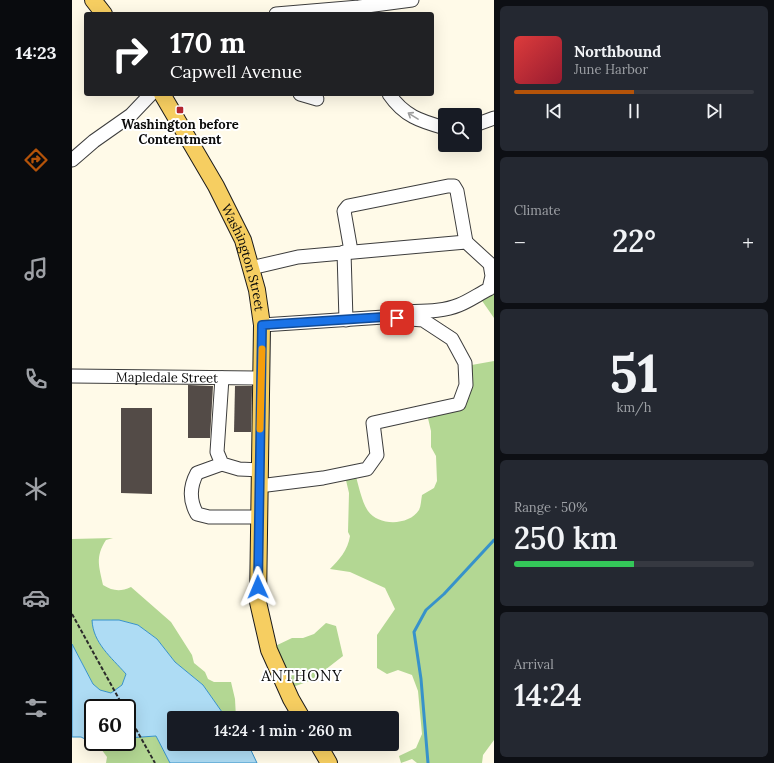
<!DOCTYPE html>
<html lang="en">
<head>
<meta charset="utf-8">
<style>
  body { margin:0; font-family:Lora,serif; background:#242831; color:#f1f3f6; height:100vh; display:flex; flex-direction:column; font-size:15px; white-space:nowrap }
  * { box-sizing:border-box; margin:0 }
  p { font-size:13px; color:#9ea1a6 }
  .icon { flex:none; width:22px; height:22px; fill:none; stroke:currentColor; stroke-width:2; stroke-linecap:round; stroke-linejoin:round }
  .map { position:relative; flex:1; overflow:hidden }
  .panel { display:flex; flex-direction:column; gap:6px; padding:6px; background:#0d0f14; width:280px }
  .panel>* { flex:none }
  .hud { position:absolute; left:12px; top:12px; width:350px; height:84px; border-radius:4px; box-shadow:0 4px 16px #0002; background:#202124; color:#fff; overflow:hidden }
  .controls { position:absolute; left:366px; top:108px; display:grid; gap:8px }
  .controls a { display:grid; place-items:center; width:44px; height:44px; border-radius:4px; background:#171b24; box-shadow:0 4px 16px #0002; font-size:20px }
  .speed { position:absolute; left:12px; top:699px; display:flex; gap:8px; font-size:20px; font-weight:700; text-align:center }
  .speed>* { display:grid; place-content:center; width:52px; height:52px; border-radius:50%; background:#171b24; box-shadow:0 4px 16px #0002; line-height:1 }
  .speed .limit { border:2px solid #111; border-radius:6px; background:#fff; color:#111 }
  .pin { position:absolute; display:grid; place-items:center; width:34px; height:34px; color:#fff; margin:-17px; border-radius:8px; box-shadow:0 2px 6px #0006 }
  .me { position:absolute; width:44px; margin:-22px; rotate:359deg; stroke-linejoin:round; filter:drop-shadow(0 0 3px #0008) }
  .turn { display:flex; align-items:center; gap:14px; height:84px; padding:0 20px; font-size:18px }
  .turn .icon { width:52px; height:52px; stroke-width:2.5 }
  .turn b { display:block; font-size:28px; line-height:34px }
  .big { font-size:30px; font-weight:600; line-height:1.1 }
  .panel .widget { flex:1; display:flex; flex-direction:column; justify-content:center; gap:6px; min-width:0; padding:0 14px; border-radius:6px; background:#242831 }
  .panel .dial { align-items:center; gap:0 }
  .dial b { font-size:52px; line-height:1 }
  .song { display:flex; align-items:center; gap:12px }
  .cover { width:48px; height:48px; border-radius:6px; background:linear-gradient(135deg,hsl(0 70% 55%),hsl(350 70% 35%)) }
  .played { height:4px; border-radius:2px; background:linear-gradient(90deg,#b45309 50%,#363941 50%) }
  .keys { display:flex; justify-content:space-around; direction:ltr }
  .heat { display:flex; justify-content:space-between; align-items:center; font-size:22px; direction:ltr }
  .charge { height:6px; border-radius:3px; background:linear-gradient(90deg,#34c759 50%,#363941 0) }
  .trip { position:absolute; left:95px; top:711px; width:232px; height:40px; border-radius:4px; background:#171b24; box-shadow:0 4px 16px #0002; font-weight:600; line-height:40px; text-align:center }
  main { display:flex; flex:1; min-height:0 }
  .tab-bar { display:flex; flex-direction:column; width:72px; justify-content:space-around; align-items:center; background:#090b0e; color:#9ea1a6 }
  .tab-bar .icon { width:28px; height:28px }
  .tab-bar .current { color:#b45309 }
  .tab-bar b { font-size:18px; color:#f1f3f6 }
  .map>svg:first-child { display:block }
</style>
</head>
<body>
<main>
<nav class="tab-bar">
<b>14:23</b>
<svg class="icon current" aria-label="directions" viewBox="0 0 24 24"><path d="M12 3l9 9-9 9-9-9zM9 14v-3h6M13 9l2 2-2 2"/></svg>
<svg class="icon" aria-label="music" viewBox="0 0 24 24"><path d="M9 18V5l10-2v13"/><circle cx="6" cy="18" r="3"/><circle cx="16" cy="16" r="3"/></svg>
<svg class="icon" aria-label="phone" viewBox="0 0 24 24"><path d="M5 4h4l2 5-3 2q2 4 5 5l2-3 5 2v4C11 20 4 13 5 4z"/></svg>
<svg class="icon" aria-label="climate" viewBox="0 0 24 24"><path d="M12 3v18M4 7l16 10M4 17L20 7"/></svg>
<svg class="icon" aria-label="car" viewBox="0 0 24 24"><path d="M5 17H2v-5l4-1 3-4h7l3 4 3 1v5h-3M9 17h6M6 11h13"/><circle cx="7" cy="17" r="2"/><circle cx="17" cy="17" r="2"/></svg>
<svg class="icon" aria-label="filters" viewBox="0 0 24 24"><path d="M4 7h16M4 17h16"/><circle cx="9" cy="7" r="2"/><circle cx="15" cy="17" r="2"/></svg>
</nav>
<div class="map">
<svg width="422" height="763" viewBox="0 0 422 763">
  <rect width="100%" height="100%" fill="#fffae8"/>
  <g fill="#b3d793">
    <polygon points="422,260 422,318 406,295 414,287"/>
    <path d="M422 361V740L411 755 410 763H345L340 759 329 763 327 756 344 748 350 734 346 691 340 675 326 670 315 674 305 668V635L323 609 313 588 278 572 258 569C267 560 276 550 278 536L276 532 277 493 273 476 283 473C286 483 290 503 296 511 306 526 337 526 347 510 349 506 349 500 350 495L362 488 365 481 364 456 359 447V431L355 414 388 403 394 366Z"/>
    <path d="M41 538 34 540C23 557 27 566 31 585 41 591 48 592 59 587L99 622 120 655 122 663 133 672 136 679 142 682H159L163 699 164 718H157L150 712 131 685 103 662 85 639 66 625 47 620H21L29 646 54 674 50 685 39 693 28 690 21 684 0 644V539Z"/>
    <polygon points="254,623 264,626 271,656 240,680 218,688 199,648 220,638 231,638 242,634"/>
    <polygon points="84,736 98,763 34,763 35,757 27,746 42,742 55,742 55,738"/>
  </g>
  <path fill="#aedcf4" stroke="#3792ca" d="M20 620H47L66 625 85 639 103 662 131 685 150 712 157 718H102V744H176L185 763H98L84 736 55 738V708H21V742H42L27 746 9 737H0V644L21 684 28 690 39 693 50 685 54 674C39 657 21 643 20 620Z"/>
  <g fill="none" stroke-linecap="round" stroke-linejoin="round">
    <polyline stroke="#3792ca" stroke-width="3" points="356,763 349,679 342,632 354,610 372,594 422,540"/>
  </g>
  <g fill="#534b47">
    <polygon points="116,385 141,386 138,438 116,438"/>
    <polygon points="163,386 180,386 179,432 162,432"/>
    <polygon points="49,408 80,408 80,494 49,493"/>
  </g>
  <g fill="none" stroke-linecap="round" stroke-linejoin="round">
    <defs>
      <g id="minor">
        <polyline points="204,14 287,7 340,0"/>
        <polyline points="228,94 245,99"/>
        <path d="M317 94C332 116 348 121 373 128"/>
        <polyline points="403,125 422,118"/>
        <polyline points="0,160 22,141 59,115 79,94"/>
        <polyline points="279,251 272,211 276,206 376,186 382,186 385,191 394,242"/>
        <polyline points="272,252 274,320"/>
        <path d="M179 268 226 257 394 242 418 264 420 276 417 289C407 294 397 301 387 305 370 312 349 311 331 312"/>
        <path id="s1" d="M0 376 189 378"/>
        <polyline points="150,378 145,452 150,464 167,469 187,470"/>
        <path d="M150 464 125 473C118 486 117 500 125 514L137 517H186"/>
        <polyline points="187,486 251,478 295,469 305,455 301,423 387,404 394,385 393,363 380,339 351,320 312,317 190,325"/>
      </g>
      <g id="major">
        <polyline points="21,0 32,14"/>
        <path id="s2" d="M90 94 144 186 171 240 185 290 190 325 186 602 197 650 219 699 230 718"/>
        <polyline points="246,744 257,763"/>
      </g>
    </defs>
    <use href="#minor" stroke="#3d3d3d" stroke-width="15"/>
    <use href="#major" stroke="#1b1b1b" stroke-width="18"/>
    <g stroke="#2c2c2c" stroke-width="2" stroke-dasharray="4 2" stroke-linecap="butt">
      <polyline points="0,614 52,708"/>
      <polyline points="55,713 83,763"/>
    </g>
    <use href="#minor" stroke="#fff" stroke-width="13"/>
    <use href="#major" stroke="#f6ce61" stroke-width="16"/>
  </g>
  <defs><path id="oneway-shaft" d="M-6 0H5M1.5-3L5.5 0L1.5 3" fill="none" stroke-width="1.6" stroke-linecap="round" stroke-linejoin="round"/></defs>
  <use stroke="#9d9d9d" href="#oneway-shaft" transform="translate(341 116) rotate(-148)"/>
  <g fill="none" stroke-linecap="round" stroke-linejoin="round">
    <defs>
      <polyline id="route" points="186,587 190,325 312,317 325,318"/>
    </defs>
    <use href="#route" stroke="#114b97" stroke-width="10"/>
    <use href="#route" stroke="#1a73e8" stroke-width="7"/>
    <polyline stroke="#f59e0b" stroke-width="7" points="188,429 190,349"/>
  </g>
  <rect fill="#b62630" stroke="#fff" stroke-width="1.5" x="104" y="106" width="8" height="8" rx="2"/>
  <g text-anchor="middle" dominant-baseline="central" stroke-width="4" stroke-linejoin="round" paint-order="stroke">
    <g font-size="13" font-weight="bold" fill="#0a0a0a" stroke="#fff">
      <text x="108" y="124">Washington before<tspan x="108" dy="15">Contentment</tspan></text>
    </g>
    <g font-size="13" fill="#0a0a0a" stroke="#fff">
      <text stroke="none"><textPath href="#s2" startOffset="184">Washington Street</textPath></text>
      <text stroke="none"><textPath href="#s1" startOffset="95">Mapledale Street</textPath></text>
    </g>
    <g font-size="15" letter-spacing="1" fill="#0a0a0a" stroke="#fff">
      <text x="230" y="675">ANTHONY</text>
    </g>
  </g>
</svg>
<div class="controls">
<a><svg class="icon" aria-label="search" viewBox="0 0 24 24"><circle cx="10" cy="10" r="6"/><path d="M15 15l6 6"/></svg></a>
</div>
<div class="speed"><div class="limit">60</div></div>
<div class="pin" style="left:325px;top:318px;background:#d93025"><svg class="icon" aria-label="arrive" viewBox="0 0 24 24"><path d="M6 21V4h12l-3 4 3 4H6"/></svg></div>
<svg class="me" style="left:186px;top:587px" viewBox="-20 -20 40 40"><path d="M0-17L14 15 0 8-14 15z" fill="#1a73e8" stroke="#fff" stroke-width="4"/></svg>
<div class="trip">14:24 · 1 min · 260 m</div>
<div class="hud">
<div class="turn"><svg class="icon" aria-label="right" viewBox="0 0 24 24"><path d="M7 20v-9h11M14 6l5 5-5 5"/></svg><div><b>170 m</b>Capwell Avenue</div></div>
</div>
</div>
<section class="panel">
<div class="widget">
<div class="song"><i class="cover"></i><div><b>Northbound</b><p>June Harbor</p></div></div>
<div class="played"></div>
<div class="keys"><svg class="icon" aria-label="previous" viewBox="0 0 24 24"><path d="M18 5L8 12l10 7zM5 5v14"/></svg><svg class="icon" aria-label="pause" viewBox="0 0 24 24"><path d="M8 5v14M16 5v14"/></svg><svg class="icon" aria-label="next" viewBox="0 0 24 24"><path d="M6 5l10 7-10 7zM19 5v14"/></svg></div>
</div>
<div class="widget"><p>Climate</p>
<div class="heat"><a>−</a><b class="big">22°</b><a>+</a></div>
</div>
<div class="widget dial"><b>51</b><p>km/h</p></div>
<div class="widget"><p>Range · 50%</p><b class="big">250 km</b><div class="charge"></div></div>
<div class="widget"><p>Arrival</p><b class="big">14:24</b></div>
</section>
</main>
</body>
</html>
